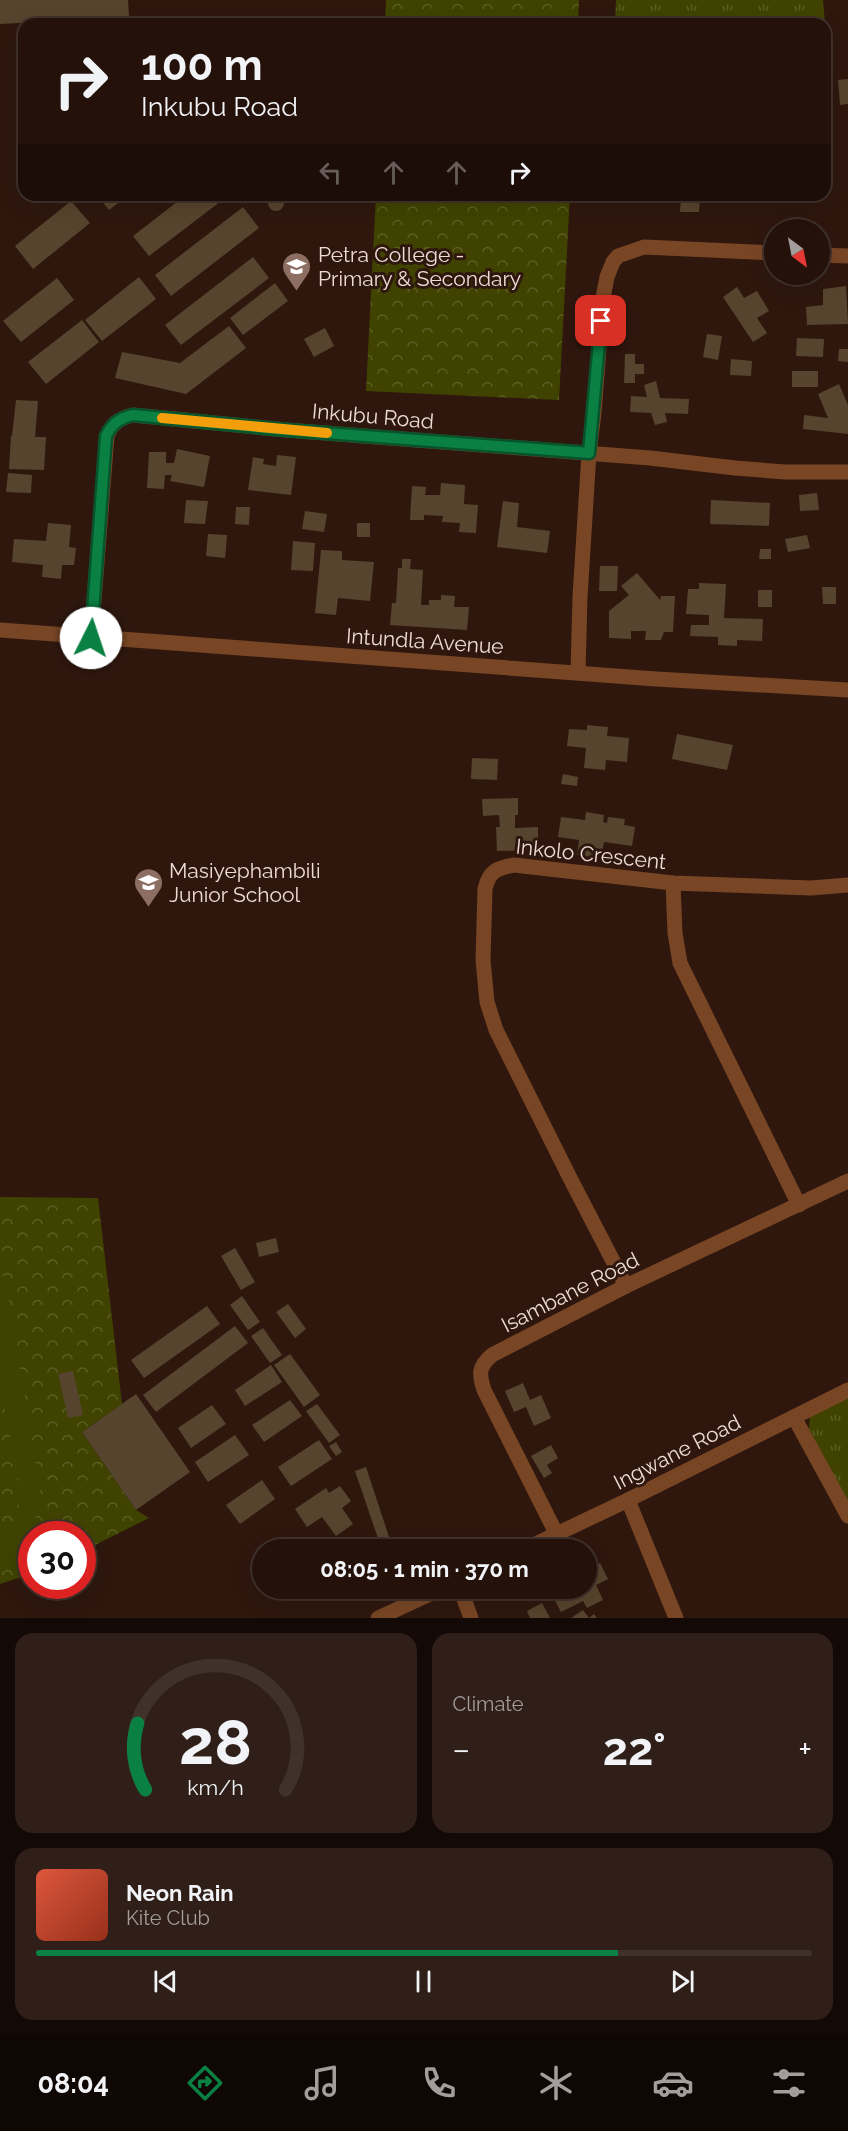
<!DOCTYPE html>
<html lang="en">
<head>
<meta charset="utf-8">
<style>
  body { margin:0; font-family:Raleway,sans-serif; background:#2f1f18; color:#f1f3f6; height:100vh; display:flex; flex-direction:column; font-size:22px; white-space:nowrap }
  * { box-sizing:border-box; margin:0 }
  p { font-size:20px; color:#a39d9c }
  .icon { flex:none; width:33px; height:33px; fill:none; stroke:currentColor; stroke-width:2; stroke-linecap:round; stroke-linejoin:round }
  .map { position:relative; height:1618px; overflow:hidden }
  .drawer { display:flex; flex-direction:column; gap:15px; padding:15px; background:#130906; flex:1 }
  .drawer>* { flex:none }
  .top-card { position:absolute; left:18px; top:18px; width:813px; height:183px; border-radius:18px; box-shadow:0 6px 24px #0002,0 0 0 2px #40312b; background:#23110a; color:#f1f3f6; overflow:hidden }
  .needle { width:39px; rotate:148deg }
  .controls { position:absolute; left:764px; top:219px; display:grid; gap:12px }
  .controls a { display:grid; place-items:center; width:66px; height:66px; border-radius:50%; background:#23110a; box-shadow:0 6px 24px #0002,0 0 0 2px #40312b; font-size:30px }
  .speed { position:absolute; left:18px; top:1521px; display:flex; gap:12px; font-size:30px; font-weight:700; text-align:center }
  .speed>* { display:grid; place-content:center; width:78px; height:78px; border-radius:50%; background:#23110a; box-shadow:0 6px 24px #0002,0 0 0 2px #40312b; line-height:1 }
  .speed .limit { border:9px solid #d22; background:#fff; color:#111 }
  .pin { position:absolute; display:grid; place-items:center; width:51px; height:51px; color:#fff; margin:-26px; border-radius:12px; box-shadow:0 3px 9px #0006 }
  .me { position:absolute; width:66px; margin:-33px; rotate:4deg; stroke-linejoin:round; filter:drop-shadow(0 0 4px #0008) }
  .turn { display:flex; align-items:center; gap:21px; height:126px; padding:0 24px; font-size:27px }
  .turn .icon { width:78px; height:78px; stroke-width:2.5 }
  .turn b { display:block; font-size:42px; line-height:51px }
  .lanes { display:flex; align-items:center; height:57px; padding:0 24px; background:#0003; justify-content:center; gap:30px; direction:ltr }
  .lanes .off { opacity:.35 }
  .big { font-size:45px; font-weight:700; line-height:1.1 }
  .drawer .card { flex:1; display:flex; flex-direction:column; justify-content:center; gap:9px; min-width:0; padding:0 21px; border-radius:18px; background:#2f1f18 }
  .drawer .dial { align-items:center; gap:0 }
  .dial svg { height:156px; overflow:visible; fill:none; stroke:#40312b; stroke-width:7; stroke-linecap:round; text-anchor:middle }
  .dial text { fill:#f1f3f6; stroke:none }
  .song { display:flex; align-items:center; gap:18px }
  .cover { width:72px; height:72px; border-radius:9px; background:linear-gradient(135deg,hsl(10 70% 55%),hsl(10 70% 35%)) }
  .played { height:6px; border-radius:3px; background:linear-gradient(90deg,#0b8043 75%,#40312b 75%) }
  .keys { display:flex; justify-content:space-around; direction:ltr }
  .heat { display:flex; justify-content:space-between; align-items:center; font-size:33px; direction:ltr }
  .drawer .tiles { flex:1; display:grid; gap:15px; grid-template-columns:1fr 1fr }
  .card:last-child { grid-column:span 2 }
  .trip { position:absolute; left:252px; top:1539px; width:345px; height:60px; border-radius:30px; background:#23110a; box-shadow:0 6px 24px #0002,0 0 0 2px #40312b; font-weight:700; line-height:60px; text-align:center }
  .dock { display:flex; height:96px; justify-content:space-around; align-items:center; background:#0e0704; color:#a39d9c }
  .dock .icon { width:42px; height:42px }
  .dock .current { color:#0b8043 }
  .dock b { font-size:27px; color:#f1f3f6 }
  .map>svg:first-child { display:block }
</style>
</head>
<body>
<div class="map">
<svg width="848" height="1618" viewBox="0 0 848 1618">
  <defs>
    <pattern id="grass-tufts" width="24" height="20" patternUnits="userSpaceOnUse" patternTransform="scale(1.5)"><rect width="24" height="20" fill="#404300"/><path d="M3 7l-1-3M5 7V3M7 7l1-3M15 17l-1-3M17 17v-4M19 17l1-3" fill="none" stroke="#5c5e24"/></pattern>
    <pattern id="park-crowns" width="20" height="18" patternUnits="userSpaceOnUse" patternTransform="scale(1.5)"><rect width="20" height="18" fill="#404300"/><path d="M2 6a3 3 0 1 1 6 0M12 15a3 3 0 1 1 6 0" fill="none" stroke="#5c5e24"/></pattern>
  </defs>
  <rect width="100%" height="100%" fill="#2f170e"/>
  <g fill="url(#grass-tufts)">
    <polygon points="616,0 823,0 826,35 825,24 615,24"/>
    <polygon points="848,1396 848,1507 808,1435 810,1417"/>
  </g>
  <g fill="url(#park-crowns)">
    <polygon points="386,0 579,0 578,24 385,24"/>
    <polygon points="376,195 570,195 559,400 366,391"/>
    <polygon points="0,1197 98,1198 122,1404 82,1432 136,1510 149,1518 83,1551 82,1534 32,1534 31,1574 0,1584"/>
  </g>
  <path fill="#404300" d="M0 1265 6 1284 41 1495C34 1526 27 1555 0 1575V1547L18 1518 20 1487 0 1384Z"/>
  <g fill="#57442e">
    <polygon points="0,0 128,0 129,17 0,24"/>
    <polygon points="848,79 848,104 840,105 838,80"/>
    <circle cx="276" cy="203" r="8"/>
    <polygon points="97,195 128,195 109,210"/>
    <polygon points="186,195 229,195 149,256 133,236"/>
    <polygon points="681,195 700,195 699,212 680,212"/>
    <polygon points="71,201 90,223 33,269 15,246"/>
    <polygon points="243,207 259,228 171,296 155,275"/>
    <polygon points="253,257 269,278 181,345 165,325"/>
    <polygon points="139,277 156,299 102,341 85,320"/>
    <polygon points="57,278 74,300 21,342 3,321"/>
    <polygon points="275,283 288,301 243,335 230,318"/>
    <polygon points="846,286 848,324 807,325 806,307 823,305 823,289"/>
    <polygon points="737,287 744,298 757,291 769,311 757,318 767,333 753,342 723,297"/>
    <polygon points="82,320 99,342 46,384 28,362"/>
    <polygon points="229,326 246,348 186,394 115,378 122,352 180,363"/>
    <polygon points="325,328 334,346 314,357 304,339"/>
    <polygon points="707,334 722,336 718,360 703,357"/>
    <polygon points="797,338 824,339 823,357 796,356"/>
    <polygon points="839,349 848,349 848,362 838,361"/>
    <polygon points="625,354 635,354 635,364 644,364 644,374 635,374 635,383 624,383"/>
    <polygon points="731,359 752,361 751,376 730,375"/>
    <rect x="792" y="371" width="26" height="16"/>
    <polygon points="656,381 660,398 689,399 688,414 665,413 667,422 655,425 651,413 630,412 631,396 647,397 644,385"/>
    <polygon points="839,384 848,405 848,434 803,429 804,415 828,418 818,394"/>
    <polygon points="16,400 38,401 35,437 46,437 44,470 9,469 11,436 12,436"/>
    <polygon points="177,449 210,456 204,487 170,481 172,475 165,475 164,489 147,488 149,452 166,452 166,463 174,463"/>
    <polygon points="277,455 296,457 291,495 248,490 253,457 264,459 263,464 276,466"/>
    <polygon points="8,473 32,475 31,493 6,492"/>
    <polygon points="441,483 465,485 464,504 478,505 476,533 459,532 460,523 442,522 443,516 424,515 424,520 410,520 412,486 426,487 425,495 440,495"/>
    <polygon points="817,493 819,510 800,511 799,495"/>
    <polygon points="186,500 208,501 205,524 184,523"/>
    <polygon points="711,500 770,503 769,526 710,524"/>
    <polygon points="503,501 519,503 517,527 550,531 547,553 497,547"/>
    <polygon points="236,507 250,507 249,525 235,524"/>
    <polygon points="305,511 327,514 324,532 302,529"/>
    <polygon points="48,523 71,525 69,547 76,548 74,565 62,565 61,579 42,577 43,565 12,562 14,539 46,541"/>
    <rect x="357" y="523" width="13" height="14"/>
    <polygon points="208,534 227,535 225,558 206,556"/>
    <polygon points="807,535 810,548 788,552 785,539"/>
    <polygon points="293,541 315,543 313,571 291,570"/>
    <polygon points="760,549 771,549 771,559 759,559"/>
    <polygon points="321,550 342,551 342,560 374,562 370,601 338,598 336,615 315,613"/>
    <polygon points="402,559 411,559 410,569 423,570 421,605 429,605 429,600 441,600 441,595 455,596 454,607 469,607 467,630 390,625 392,603 396,603 398,568 402,568"/>
    <polygon points="600,566 618,566 617,591 599,591"/>
    <polygon points="637,573 660,600 661,596 675,596 673,632 664,632 661,640 645,640 646,631 631,631 631,639 609,638 609,611 629,595 621,586"/>
    <polygon points="699,583 726,584 724,618 763,619 762,641 737,640 737,646 718,645 718,637 690,636 691,625 709,625 709,615 686,614 688,589 699,589"/>
    <polygon points="822,587 836,587 836,604 823,604"/>
    <rect x="758" y="590" width="14" height="17"/>
    <polygon points="587,725 608,727 607,736 629,738 627,762 606,760 605,770 584,768 586,748 567,746 569,729 587,730"/>
    <polygon points="677,734 733,745 727,770 672,759"/>
    <polygon points="472,758 498,759 497,780 471,779"/>
    <polygon points="563,774 578,777 577,786 561,784"/>
    <polygon points="518,798 518,815 515,815 515,828 538,827 538,850 497,851 496,827 500,827 499,815 483,816 482,799"/>
    <polygon points="586,812 604,815 603,822 607,823 608,817 625,819 624,825 635,827 632,846 604,842 601,858 577,855 579,840 558,837 561,817 585,820"/>
    <polygon points="276,1238 279,1252 259,1257 256,1243"/>
    <polygon points="235,1248 255,1282 241,1290 221,1256"/>
    <polygon points="242,1296 260,1322 248,1330 230,1305"/>
    <polygon points="288,1304 306,1329 295,1338 276,1312"/>
    <polygon points="207,1306 220,1324 144,1378 131,1360"/>
    <polygon points="235,1326 248,1343 156,1412 143,1395"/>
    <polygon points="263,1328 282,1355 270,1363 251,1336"/>
    <polygon points="290,1354 320,1395 304,1407 274,1365"/>
    <polygon points="271,1365 282,1382 245,1406 235,1390"/>
    <polygon points="73,1371 83,1415 68,1418 58,1374"/>
    <polygon points="523,1383 530,1400 541,1395 551,1418 534,1426 526,1407 514,1412 505,1391"/>
    <polygon points="136,1394 190,1472 136,1510 82,1432"/>
    <polygon points="290,1400 302,1416 264,1442 252,1425"/>
    <polygon points="317,1404 340,1435 329,1443 306,1411"/>
    <polygon points="212,1405 226,1424 191,1448 178,1428"/>
    <polygon points="235,1435 249,1455 208,1482 195,1462"/>
    <polygon points="319,1440 332,1459 291,1486 278,1467"/>
    <polygon points="336,1442 342,1452 336,1456 329,1446"/>
    <polygon points="551,1445 558,1458 547,1465 552,1473 544,1478 531,1456"/>
    <polygon points="366,1467 392,1546 382,1550 355,1471"/>
    <polygon points="262,1480 275,1499 240,1524 226,1505"/>
    <polygon points="340,1486 351,1501 342,1508 353,1524 336,1536 322,1517 307,1527 295,1509 326,1488 329,1493"/>
    <polygon points="600,1563 608,1579 596,1585 603,1600 587,1608 583,1601 561,1612 549,1589 586,1588 586,1571"/>
    <polygon points="542,1603 550,1618 530,1618 527,1611"/>
    <polygon points="583,1610 589,1618 594,1614 597,1618 571,1618"/>
  </g>
  <g fill="none" stroke-linecap="round" stroke-linejoin="round">
    <g stroke="#784625" stroke-width="15">
      <polyline points="819,255 848,256"/>
      <polyline points="0,630 656,679 848,690"/>
      <path d="M91 638 107 436C112 424 119 418 133 415L286 430 650 458 735 468 785 472H848"/>
      <polyline points="578,672 580,597 589,453 594,413 603,298 607,277 613,262 618,256 644,247 774,253"/>
      <polyline points="673,883 675,933 680,963 799,1205"/>
      <path d="M626 1286 570 1178 496 1030 487 1002 483 960 485 889C489 871 497 868 514 865L673 883 811 888 848 885"/>
      <polyline points="794,1417 848,1516"/>
      <polyline points="628,1500 676,1618"/>
      <path d="M556 1533 484 1390C479 1374 478 1367 492 1355L626 1286 848 1181"/>
      <polyline points="523,1550 628,1500 848,1390"/>
      <polyline points="460,1588 471,1618"/>
      <polyline points="378,1618 443,1588"/>
    </g>
  </g>
  <g fill="none" stroke-linecap="round" stroke-linejoin="round">
    <defs>
      <path id="route" d="M91 638 106 436C112 424 119 418 133 415L286 430 589 453 601 321"/>
    </defs>
    <use href="#route" stroke="#07532c" stroke-width="15"/>
    <use href="#route" stroke="#0b8043" stroke-width="10"/>
    <polyline stroke="#f59e0b" stroke-width="10" points="162,418 327,433"/>
  </g>
  <defs>
    <symbol id="school-pin" viewBox="-11 -11 22 30"><path d="M0 17L-7.5 6A9.5 9.5 0 1 1 7.5 6Z" fill="#8d6e63" stroke="#2f170e"/><path d="M0-5L7-2L0 1L-7-2ZM-4 1L0 2.5L4 1V4Q0 6-4 4Z" fill="#fff"/></symbol>
  </defs>
  <g fill-rule="evenodd">
    <use href="#school-pin" x="280" y="250" width="33" height="45"/>
    <use href="#school-pin" x="132" y="866" width="33" height="45"/>
  </g>
  <g text-anchor="middle" dominant-baseline="central" stroke-width="6" stroke-linejoin="round" paint-order="stroke">
    <g font-size="21" fill="#eddcd5" stroke="#2f170e" text-anchor="start">
      <text x="318" y="254">Petra College -<tspan x="318" dy="24">Primary &amp; Secondary</tspan></text>
      <text x="169" y="870">Masiyephambili<tspan x="169" dy="24">Junior School</tspan></text>
    </g>
    <g font-size="21" fill="#eddcd5" stroke="#2f170e">
      <text transform="translate(373 416) rotate(5)">Inkubu Road</text>
      <text transform="translate(425 641) rotate(4)">Intundla Avenue</text>
      <text transform="translate(591 854) rotate(6)">Inkolo Crescent</text>
      <text transform="translate(570 1292) rotate(-27)">Isambane Road</text>
      <text transform="translate(677 1452) rotate(-27)">Ingwane Road</text>
    </g>
  </g>
</svg>
<div class="controls">
<a><svg class="needle" viewBox="-14 -14 28 28"><path d="M0-13l5 13h-10z" fill="#e53935"/><path d="M0 13l5-13h-10z" fill="#a39d9c"/></svg></a>
</div>
<div class="speed"><div class="limit">30</div></div>
<div class="pin" style="left:601px;top:321px;background:#d93025"><svg class="icon" aria-label="arrive" viewBox="0 0 24 24"><path d="M6 21V4h12l-3 4 3 4H6"/></svg></div>
<svg class="me" style="left:91px;top:638px" viewBox="-20 -20 40 40"><circle r="19" fill="#fff"/><path d="M0-13L10 11 0 6-10 11z" fill="#0b8043"/></svg>
<div class="trip">08:05 · 1 min · 370 m</div>
<div class="top-card">
<div class="turn"><svg class="icon" aria-label="right" viewBox="0 0 24 24"><path d="M7 20v-9h11M14 6l5 5-5 5"/></svg><div><b>100 m</b>Inkubu Road</div></div>
<div class="lanes"><svg class="icon off" aria-label="left" viewBox="0 0 24 24"><path d="M17 20v-9H6M10 6l-5 5 5 5"/></svg><svg class="icon off" aria-label="ahead" viewBox="0 0 24 24"><path d="M12 20V5M6 11l6-6 6 6"/></svg><svg class="icon off" aria-label="ahead" viewBox="0 0 24 24"><path d="M12 20V5M6 11l6-6 6 6"/></svg><svg class="icon" aria-label="right" viewBox="0 0 24 24"><path d="M7 20v-9h11M14 6l5 5-5 5"/></svg></div>
</div>
</div>
<section class="drawer">
<div class="tiles">
<div class="card dial"><svg viewBox="0 0 100 80">
<path d="M14 69A42 42 0 1 1 86 69"/>
<path d="M14 69A42 42 0 0 1 10 35" stroke="#0b8043"/>
<text x="50" y="56" font-size="32" font-weight="700">28</text>
<text x="50" y="72" font-size="11">km/h</text>
</svg></div>
<div class="card"><p>Climate</p>
<div class="heat"><a>−</a><b class="big">22°</b><a>+</a></div>
</div>
<div class="card">
<div class="song"><i class="cover"></i><div><b>Neon Rain</b><p>Kite Club</p></div></div>
<div class="played"></div>
<div class="keys"><svg class="icon" aria-label="previous" viewBox="0 0 24 24"><path d="M18 5L8 12l10 7zM5 5v14"/></svg><svg class="icon" aria-label="pause" viewBox="0 0 24 24"><path d="M8 5v14M16 5v14"/></svg><svg class="icon" aria-label="next" viewBox="0 0 24 24"><path d="M6 5l10 7-10 7zM19 5v14"/></svg></div>
</div>
</div>
</section>
<nav class="dock">
<b>08:04</b>
<svg class="icon current" aria-label="directions" viewBox="0 0 24 24"><path d="M12 3l9 9-9 9-9-9zM9 14v-3h6M13 9l2 2-2 2"/></svg>
<svg class="icon" aria-label="music" viewBox="0 0 24 24"><path d="M9 18V5l10-2v13"/><circle cx="6" cy="18" r="3"/><circle cx="16" cy="16" r="3"/></svg>
<svg class="icon" aria-label="phone" viewBox="0 0 24 24"><path d="M5 4h4l2 5-3 2q2 4 5 5l2-3 5 2v4C11 20 4 13 5 4z"/></svg>
<svg class="icon" aria-label="climate" viewBox="0 0 24 24"><path d="M12 3v18M4 7l16 10M4 17L20 7"/></svg>
<svg class="icon" aria-label="car" viewBox="0 0 24 24"><path d="M5 17H2v-5l4-1 3-4h7l3 4 3 1v5h-3M9 17h6M6 11h13"/><circle cx="7" cy="17" r="2"/><circle cx="17" cy="17" r="2"/></svg>
<svg class="icon" aria-label="filters" viewBox="0 0 24 24"><path d="M4 7h16M4 17h16"/><circle cx="9" cy="7" r="2"/><circle cx="15" cy="17" r="2"/></svg>
</nav>
</body>
</html>
